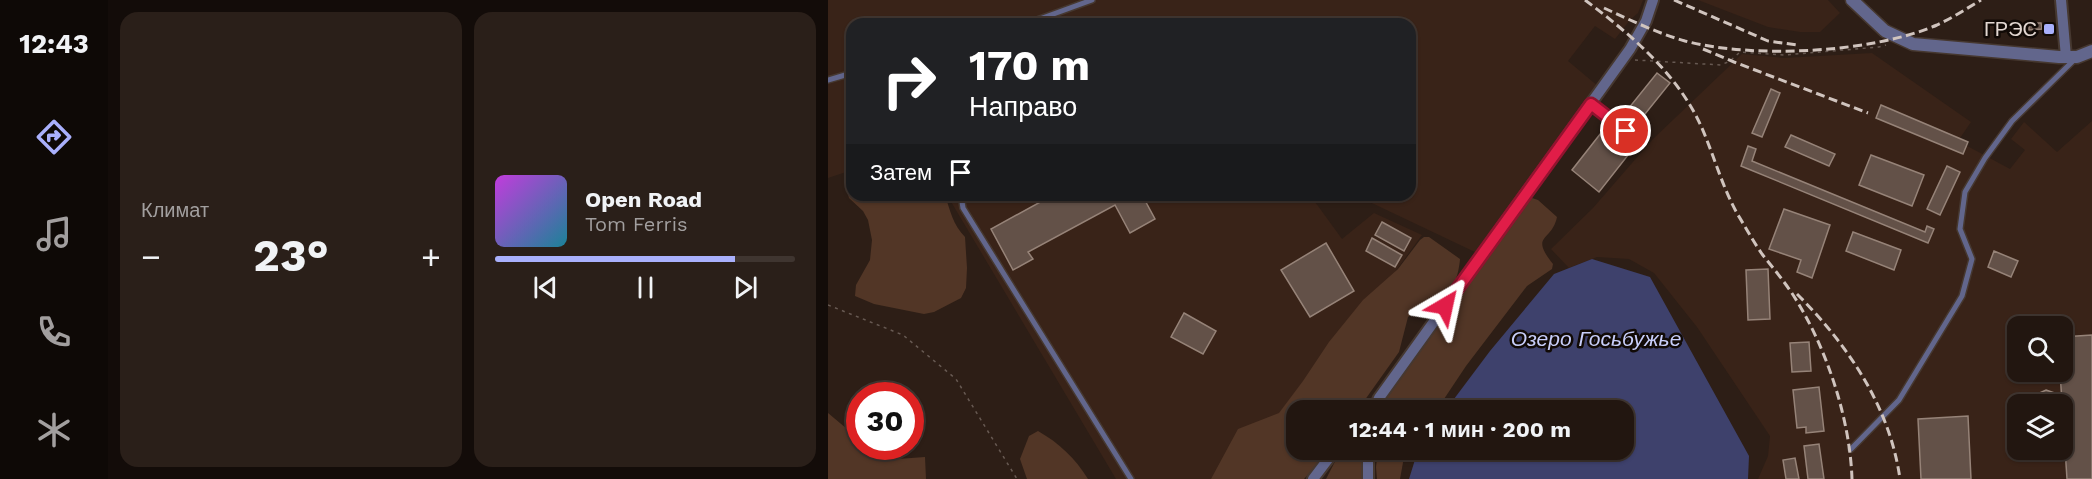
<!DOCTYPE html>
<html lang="ru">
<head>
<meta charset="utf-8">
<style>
  body { margin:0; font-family:"Work Sans",sans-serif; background:#2a1f19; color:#f1f3f6; height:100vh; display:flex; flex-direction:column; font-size:22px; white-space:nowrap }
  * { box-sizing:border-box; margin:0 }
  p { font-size:20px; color:#a29f9f }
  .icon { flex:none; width:33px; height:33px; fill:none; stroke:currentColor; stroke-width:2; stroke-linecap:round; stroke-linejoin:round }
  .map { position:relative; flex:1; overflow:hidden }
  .details { display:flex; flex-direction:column; gap:12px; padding:12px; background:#130c09; width:720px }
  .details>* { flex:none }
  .hud { position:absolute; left:18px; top:18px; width:570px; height:183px; border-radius:18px; box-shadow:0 2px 4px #0004,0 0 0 2px #3f3530; background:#202124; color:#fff; overflow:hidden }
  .buttons { position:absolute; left:1179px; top:316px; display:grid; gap:12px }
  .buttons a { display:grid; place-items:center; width:66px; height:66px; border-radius:12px; background:#221610; box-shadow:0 2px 4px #0004,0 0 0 2px #3f3530; font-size:30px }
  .speed { position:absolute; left:18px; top:382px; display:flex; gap:12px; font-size:30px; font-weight:700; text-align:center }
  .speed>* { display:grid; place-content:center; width:78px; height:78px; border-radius:50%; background:#221610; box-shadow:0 2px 4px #0004,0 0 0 2px #3f3530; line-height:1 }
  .speed .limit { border:9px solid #d22; background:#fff; color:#111 }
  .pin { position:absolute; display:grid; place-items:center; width:51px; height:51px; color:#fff; margin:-26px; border:3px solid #fff; border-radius:50%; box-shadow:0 2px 6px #0007 }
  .me { position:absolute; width:66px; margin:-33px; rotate:36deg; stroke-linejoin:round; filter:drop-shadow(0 0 4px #0008) }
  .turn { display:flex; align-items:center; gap:21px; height:126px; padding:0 24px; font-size:27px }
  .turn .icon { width:78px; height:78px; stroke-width:2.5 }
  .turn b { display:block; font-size:42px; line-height:51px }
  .then { display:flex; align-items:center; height:57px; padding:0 24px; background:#0003; gap:12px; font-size:22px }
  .big { font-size:45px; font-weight:700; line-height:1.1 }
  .details .tile { flex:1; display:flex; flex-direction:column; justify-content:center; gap:9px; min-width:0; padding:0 21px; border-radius:18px; background:#2a1f19 }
  .song { display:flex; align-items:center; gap:18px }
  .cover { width:72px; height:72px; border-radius:9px; background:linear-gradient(135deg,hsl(290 70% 55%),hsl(190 70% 35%)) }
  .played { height:6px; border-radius:3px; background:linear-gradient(90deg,#a9b0fc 80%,#3f3530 80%) }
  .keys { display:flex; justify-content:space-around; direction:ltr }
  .heat { display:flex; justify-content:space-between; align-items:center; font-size:33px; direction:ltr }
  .details .tiles { flex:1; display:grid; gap:12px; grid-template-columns:repeat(2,1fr) }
  .trip { position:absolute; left:458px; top:400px; width:348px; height:60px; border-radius:18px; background:#221610; box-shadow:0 2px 4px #0004,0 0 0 2px #3f3530; font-weight:700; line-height:60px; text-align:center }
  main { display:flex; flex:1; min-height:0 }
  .tab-bar { display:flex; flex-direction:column; width:108px; justify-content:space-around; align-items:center; background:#0e0906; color:#a29f9f }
  .tab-bar .icon { width:42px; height:42px }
  .tab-bar .selected { color:#a9b0fc }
  .tab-bar b { font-size:27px; color:#f1f3f6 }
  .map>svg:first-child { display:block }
</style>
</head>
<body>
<main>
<nav class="tab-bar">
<b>12:43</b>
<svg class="icon selected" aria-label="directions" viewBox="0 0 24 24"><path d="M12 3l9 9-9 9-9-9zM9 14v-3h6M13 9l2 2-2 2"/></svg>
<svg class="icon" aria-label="music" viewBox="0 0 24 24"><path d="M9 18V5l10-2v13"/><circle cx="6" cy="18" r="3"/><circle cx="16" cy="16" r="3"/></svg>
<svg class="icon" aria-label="phone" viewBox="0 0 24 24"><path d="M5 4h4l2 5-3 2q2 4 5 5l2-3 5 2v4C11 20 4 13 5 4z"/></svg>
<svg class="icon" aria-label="climate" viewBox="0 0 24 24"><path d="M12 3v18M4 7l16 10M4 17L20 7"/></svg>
</nav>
<section class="details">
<div class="tiles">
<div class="tile"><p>Климат</p>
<div class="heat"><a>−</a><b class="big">23°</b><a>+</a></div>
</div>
<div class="tile">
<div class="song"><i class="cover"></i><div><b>Open Road</b><p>Tom Ferris</p></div></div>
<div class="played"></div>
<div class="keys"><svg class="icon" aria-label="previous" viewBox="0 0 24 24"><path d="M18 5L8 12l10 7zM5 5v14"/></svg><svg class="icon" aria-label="pause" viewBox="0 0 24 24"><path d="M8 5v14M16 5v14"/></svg><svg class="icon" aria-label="next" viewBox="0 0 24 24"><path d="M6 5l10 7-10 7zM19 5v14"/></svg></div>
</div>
</div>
</section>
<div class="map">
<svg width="1264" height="479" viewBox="0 0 1264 479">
  <rect width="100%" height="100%" fill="#2d1e16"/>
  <g fill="#392318" fill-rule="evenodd">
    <polygon points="0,0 815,0 810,13 802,20 787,39 767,26 740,61 771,87 649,253 527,195 582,195 582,24 24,24 24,170 0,178"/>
    <polygon points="870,0 1000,0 1012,13 992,32 972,32 940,27"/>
    <path d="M1044 53 1143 122 1130 141 1182 169 1197 150 1183 139 1196 122 1229 152 1264 121V479H930L940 456 942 436 869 327 826 273 801 259 769 257 741 268 723 249 765 208 824 140 914 54 956 58ZM1190 327H1234V372H1190ZM1190 405H1234V450H1190Z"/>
    <polygon points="119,195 482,195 514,239 546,213 594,235 416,479 288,479"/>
  </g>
  <g fill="#523626">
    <path d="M24 178V195H117C122 210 125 225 137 237L139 268 138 288 133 298 106 312 96 314 46 304 27 296 28 285 42 260 44 240 40 220 35 211 21 198 16 181Z"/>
    <path d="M701 197 710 200 729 217C724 242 701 234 725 264L724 269 699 286 638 366 608 411H554L556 399Z"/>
    <path d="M596 237H601L632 259C631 273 625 295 612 303 602 309 589 309 580 317L571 352 529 411H468V450H502L476 479H383L410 429 451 413 475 381 501 342 535 300 570 269 592 240Z"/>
    <polygon points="0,413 31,439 32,447 41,447 56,460 97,457 98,479 0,479"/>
    <path d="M210 431C231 443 247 458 260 479H199L192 459 201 436Z"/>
    <polygon points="513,450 532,450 535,479 498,479"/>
    <polygon points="550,450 582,450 576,457 572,479 549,479 548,467"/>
  </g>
  <polygon fill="#3e416c" points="764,259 822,277 921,456 920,479 581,479 590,450 795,450 795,411 617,411 662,351 726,274"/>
  <g fill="#635148" stroke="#968378" stroke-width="1.5">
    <polygon points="264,18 268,24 254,24"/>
    <polygon points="1201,23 1213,23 1214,29 1201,30"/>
    <polygon points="829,73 842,83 809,124 796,114"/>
    <polygon points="943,89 952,93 934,137 924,133"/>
    <polygon points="1053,105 1140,142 1135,154 1048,118"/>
    <polygon points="780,124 808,145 771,192 744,170"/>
    <polygon points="963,135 1007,154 1001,166 957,147"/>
    <polygon points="920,146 928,149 924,161 1097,232 1099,226 1106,229 1100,243 913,166"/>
    <polygon points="1043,155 1096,175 1084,206 1031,185"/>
    <polygon points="1119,166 1132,172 1112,215 1099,209"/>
    <polygon points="225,195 314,195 327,219 302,233 287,205 200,252 205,259 185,270 163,229"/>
    <polygon points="956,209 1002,225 984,278 969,272 973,260 941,249"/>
    <polygon points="554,222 583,238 576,251 547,235"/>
    <polygon points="1025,232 1073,250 1066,270 1018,251"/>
    <polygon points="544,238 574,255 567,267 538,251"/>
    <polygon points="498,243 526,291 482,317 453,270"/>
    <polygon points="1166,251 1190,261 1183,277 1160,267"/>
    <polygon points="940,269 942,319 920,320 918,270"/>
    <polygon points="356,313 388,331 375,354 343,337"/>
    <polygon points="1264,335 1264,479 1239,479 1232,372 1234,372 1234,337"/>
    <polygon points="981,342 983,371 964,372 962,343"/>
    <polygon points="991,387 996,431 978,433 978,427 969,428 965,390"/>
    <polygon points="1218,390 1227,393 1233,405 1204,405 1209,394"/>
    <polygon points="1140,416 1143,479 1093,479 1090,419"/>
    <polygon points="991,444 996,479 980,479 976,446"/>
    <polygon points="967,458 971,479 958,479 955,460"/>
  </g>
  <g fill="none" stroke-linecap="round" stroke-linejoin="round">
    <defs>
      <g id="service">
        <polyline points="198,24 264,0"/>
        <polyline points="0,80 24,73"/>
        <polyline points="763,104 814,144"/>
        <polyline points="133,195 135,208 303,479"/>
        <polyline points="1023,449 1071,400 1134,296 1144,259 1132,229 1137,192 1157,158 1184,121 1247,59"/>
      </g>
      <g id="minor">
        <polyline points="1233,0 1238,57"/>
        <polyline points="545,411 551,398 802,49 818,21 825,0"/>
        <polyline points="485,479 507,450"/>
        <polyline points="540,479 540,450"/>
      </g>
      <polyline id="tertiary" points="1024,0 1057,31 1085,44 1231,57 1249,57 1264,51"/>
    </defs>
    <use href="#service" stroke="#463830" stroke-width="8"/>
    <use href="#minor" stroke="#463830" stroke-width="14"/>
    <use href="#tertiary" stroke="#463830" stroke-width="15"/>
    <g stroke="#675952" stroke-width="1.5" stroke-dasharray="3 4.5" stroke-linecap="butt">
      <polyline points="807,60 893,65 902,61 912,52 956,55 1051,47 1058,45"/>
      <polyline points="0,305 75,335 128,379 189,479"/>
    </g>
    <use href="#service" stroke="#62668c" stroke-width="5"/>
    <use href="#minor" stroke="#62668c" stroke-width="10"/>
    <use href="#tertiary" stroke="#62668c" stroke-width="12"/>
    <g stroke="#d0c4be" stroke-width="3" stroke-dasharray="9 4.5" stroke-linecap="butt">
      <path d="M757 0C802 34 849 73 873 126 886 155 894 187 910 215 918 228 925 241 934 254 945 268 957 282 967 298 999 349 1022 419 1024 479"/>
      <polyline points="846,0 940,41 969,45"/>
      <path d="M776 8C802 20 829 33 857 41 925 59 1044 53 1109 25 1124 18 1138 9 1153 0"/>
      <polyline points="875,49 906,62 1040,113"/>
      <path d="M969 294C1020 345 1062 407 1072 479"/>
    </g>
  </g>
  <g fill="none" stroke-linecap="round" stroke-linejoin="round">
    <defs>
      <polyline id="route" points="617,306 763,104 798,131"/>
    </defs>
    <use href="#route" stroke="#92132f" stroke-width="15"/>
    <use href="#route" stroke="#e11d48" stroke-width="10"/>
  </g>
  <rect fill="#a9b0fc" stroke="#110a06" stroke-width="2" x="1215" y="23" width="12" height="12" rx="3"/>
  <g text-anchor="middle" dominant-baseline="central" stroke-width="5" stroke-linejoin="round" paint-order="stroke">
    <g font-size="20" fill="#e2d7d1" stroke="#110a06" text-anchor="end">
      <text x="1209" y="29">ГРЭС</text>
    </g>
    <g font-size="21" font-style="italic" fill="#c8cefa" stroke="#110a06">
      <text x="768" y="338">Озеро Госьбужье</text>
    </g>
  </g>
</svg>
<div class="buttons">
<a><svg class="icon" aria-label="search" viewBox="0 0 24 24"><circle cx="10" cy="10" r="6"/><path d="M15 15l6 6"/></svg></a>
<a><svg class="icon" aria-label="layers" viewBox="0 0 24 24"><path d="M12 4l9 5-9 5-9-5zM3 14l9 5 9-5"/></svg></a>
</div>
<div class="speed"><div class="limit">30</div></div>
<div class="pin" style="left:798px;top:131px;background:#d93025"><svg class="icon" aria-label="arrive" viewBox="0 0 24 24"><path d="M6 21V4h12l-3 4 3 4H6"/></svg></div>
<svg class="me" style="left:617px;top:306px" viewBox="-20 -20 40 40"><path d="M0-17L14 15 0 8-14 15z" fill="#e11d48" stroke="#fff" stroke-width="4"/></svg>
<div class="trip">12:44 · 1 мин · 200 m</div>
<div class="hud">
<div class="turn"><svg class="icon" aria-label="right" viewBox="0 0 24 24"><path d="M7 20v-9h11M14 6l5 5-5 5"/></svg><div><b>170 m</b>Направо</div></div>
<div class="then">Затем<svg class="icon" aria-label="arrive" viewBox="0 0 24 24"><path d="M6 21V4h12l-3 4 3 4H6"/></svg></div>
</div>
</div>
</main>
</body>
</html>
